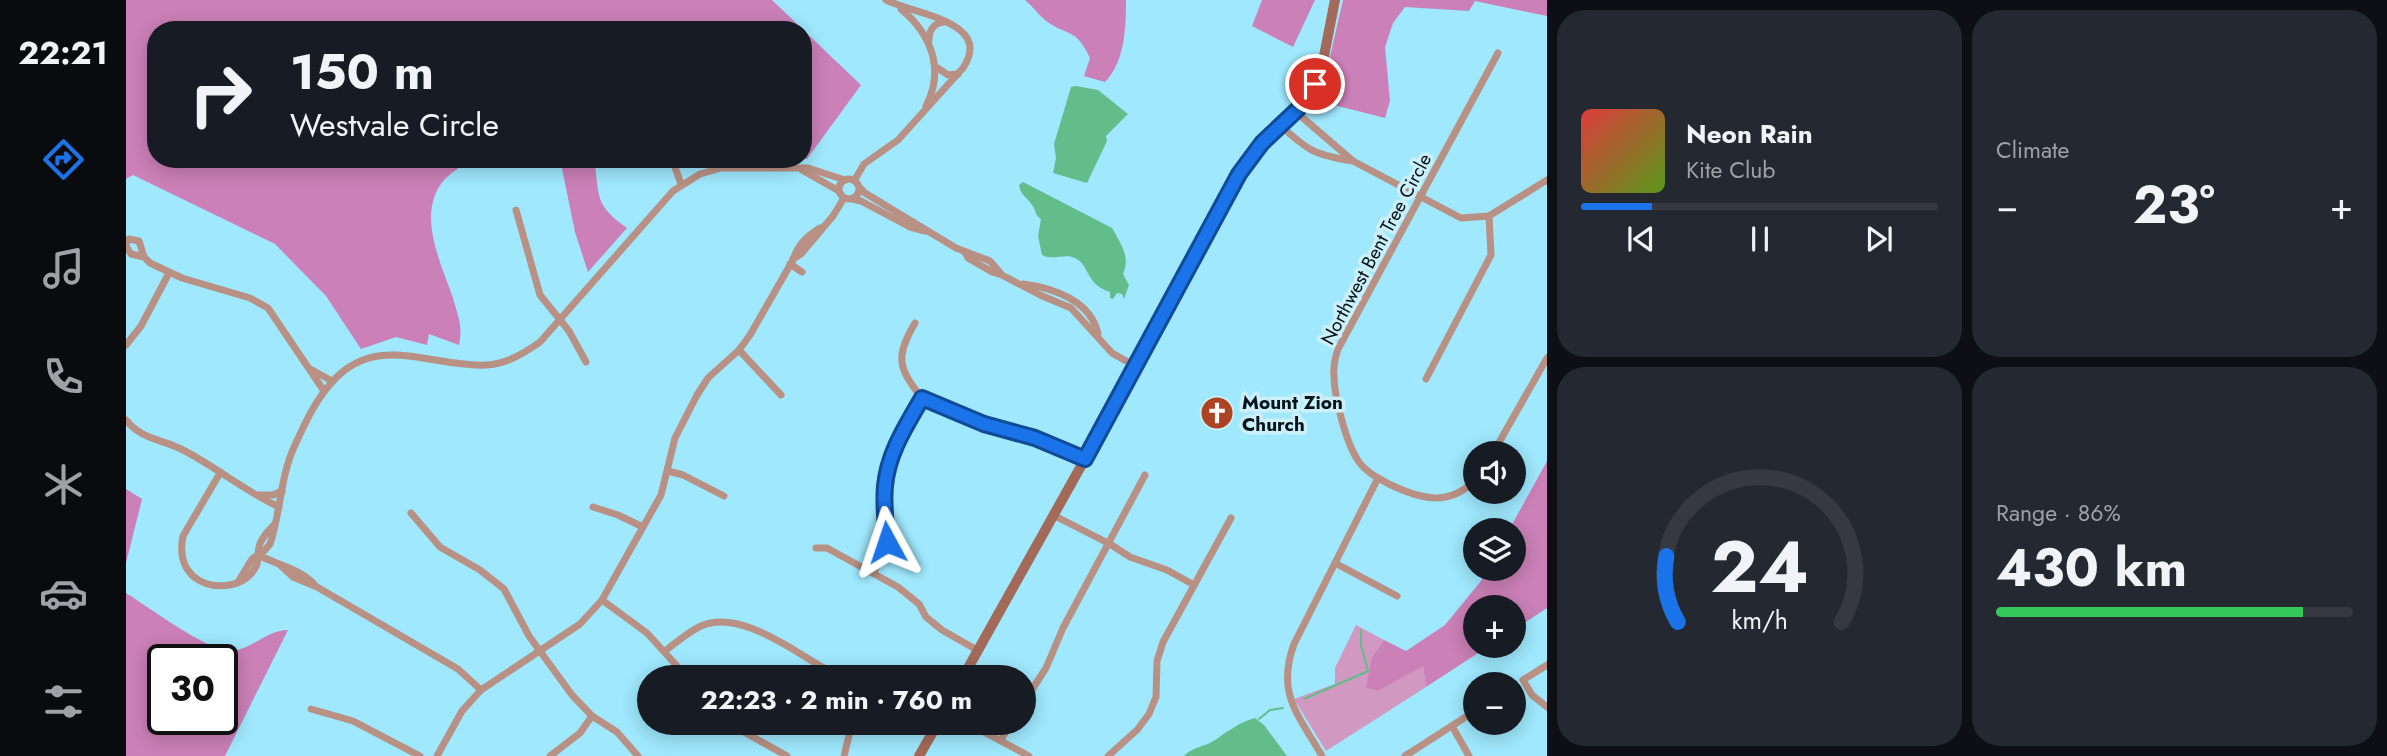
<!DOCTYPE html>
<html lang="en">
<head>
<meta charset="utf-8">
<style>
  body { margin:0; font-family:Jost,sans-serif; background:#242831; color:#f1f3f6; height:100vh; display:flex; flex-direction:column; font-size:26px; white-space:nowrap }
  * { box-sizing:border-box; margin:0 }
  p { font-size:23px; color:#9ea1a6 }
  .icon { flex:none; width:38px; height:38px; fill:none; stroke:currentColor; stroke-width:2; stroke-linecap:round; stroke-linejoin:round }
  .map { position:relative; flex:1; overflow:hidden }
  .details { display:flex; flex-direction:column; gap:10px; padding:10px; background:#0d0f14; width:840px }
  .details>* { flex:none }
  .guide { position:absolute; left:21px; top:21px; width:665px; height:147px; border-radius:28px; box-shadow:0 4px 18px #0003; background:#171b24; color:#f1f3f6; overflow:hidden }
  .controls { position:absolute; left:1337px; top:441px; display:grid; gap:14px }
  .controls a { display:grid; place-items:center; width:63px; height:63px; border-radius:50%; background:#171b24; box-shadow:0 4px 18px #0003; font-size:35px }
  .speed { position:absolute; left:21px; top:644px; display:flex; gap:14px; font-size:35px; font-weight:700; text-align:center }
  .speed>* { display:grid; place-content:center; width:91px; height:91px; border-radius:50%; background:#171b24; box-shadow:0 4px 18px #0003; line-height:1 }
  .speed .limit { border:4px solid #111; border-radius:10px; background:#fff; color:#111 }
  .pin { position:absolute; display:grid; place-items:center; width:60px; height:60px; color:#fff; margin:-30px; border:4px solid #fff; border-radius:50%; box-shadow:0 2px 7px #0007 }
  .me { position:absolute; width:77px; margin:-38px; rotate:355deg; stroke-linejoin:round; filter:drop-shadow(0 0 5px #0008) }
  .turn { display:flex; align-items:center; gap:24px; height:147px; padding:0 28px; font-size:32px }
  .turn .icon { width:91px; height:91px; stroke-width:2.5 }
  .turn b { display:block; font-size:49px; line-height:60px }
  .big { font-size:52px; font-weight:700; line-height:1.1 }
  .details .tile { flex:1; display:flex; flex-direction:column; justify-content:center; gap:10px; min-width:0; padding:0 24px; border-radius:28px; background:#242831 }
  .details .dial { align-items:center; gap:0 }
  .dial svg { height:182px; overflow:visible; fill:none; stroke:#363941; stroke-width:7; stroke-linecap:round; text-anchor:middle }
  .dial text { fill:#f1f3f6; stroke:none }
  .song { display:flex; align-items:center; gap:21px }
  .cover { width:84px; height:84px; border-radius:10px; background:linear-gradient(135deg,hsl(0 70% 55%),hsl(90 70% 35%)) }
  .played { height:7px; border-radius:4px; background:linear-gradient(90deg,#1a73e8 20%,#363941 20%) }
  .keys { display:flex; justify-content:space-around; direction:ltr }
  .heat { display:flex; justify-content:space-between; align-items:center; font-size:38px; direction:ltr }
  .charge { height:10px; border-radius:5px; background:linear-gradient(90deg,#34c759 86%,#363941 0) }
  .details .tiles { flex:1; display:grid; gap:10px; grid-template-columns:repeat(2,1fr) }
  .trip { position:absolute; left:511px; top:665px; width:399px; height:70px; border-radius:35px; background:#171b24; box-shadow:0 4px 18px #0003; font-weight:700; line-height:70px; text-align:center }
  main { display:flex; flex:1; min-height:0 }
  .menu { display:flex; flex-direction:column; width:126px; justify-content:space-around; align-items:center; background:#090b0e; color:#9ea1a6 }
  .menu .icon { width:49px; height:49px }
  .menu .on { color:#1a73e8 }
  .menu b { font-size:32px; color:#f1f3f6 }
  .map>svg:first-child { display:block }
</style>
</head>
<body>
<main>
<nav class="menu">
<b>22:21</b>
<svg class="icon on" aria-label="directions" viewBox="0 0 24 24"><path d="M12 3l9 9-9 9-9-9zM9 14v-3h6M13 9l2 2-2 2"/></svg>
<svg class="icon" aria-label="music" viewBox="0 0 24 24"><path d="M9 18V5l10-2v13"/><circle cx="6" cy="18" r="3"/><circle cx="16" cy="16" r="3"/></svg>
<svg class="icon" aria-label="phone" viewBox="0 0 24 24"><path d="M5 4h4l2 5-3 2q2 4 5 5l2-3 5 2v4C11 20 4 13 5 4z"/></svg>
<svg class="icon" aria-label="climate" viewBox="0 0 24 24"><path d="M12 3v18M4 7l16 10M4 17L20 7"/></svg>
<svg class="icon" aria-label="car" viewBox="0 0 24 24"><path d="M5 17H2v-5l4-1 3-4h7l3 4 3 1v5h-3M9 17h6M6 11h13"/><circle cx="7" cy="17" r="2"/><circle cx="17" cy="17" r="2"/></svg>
<svg class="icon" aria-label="filters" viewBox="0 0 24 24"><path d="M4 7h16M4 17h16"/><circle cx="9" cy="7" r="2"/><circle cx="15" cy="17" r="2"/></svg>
</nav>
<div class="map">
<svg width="1421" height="756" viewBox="0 0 1421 756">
  <rect width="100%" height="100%" fill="#9fe8fd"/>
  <polygon fill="#d198c1" points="1230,625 1258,640 1246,657 1252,691 1297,665 1300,687 1200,751 1168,699 1209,684 1209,668"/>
  <g fill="#cb80b7" fill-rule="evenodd">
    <path d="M0 0H646L735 85 681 159H677V30H30V159H345C336 166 326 172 319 179 289 212 315 263 327 298 332 317 337 326 333 345L303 334 301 345 270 337 235 349 200 296 149 244 7 175 0 179Z"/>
    <path d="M899 0H1000C1000 27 999 62 979 82L958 76 964 58C950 27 941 37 919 20 912 14 906 6 899 0Z"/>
    <polygon points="1136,0 1189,0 1167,47 1126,26"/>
    <polygon points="1217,0 1421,0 1421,16 1349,1 1343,11 1279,7 1267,23 1259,47 1264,101 1259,118 1200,103 1192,92 1203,61"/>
    <path d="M434 159H468C474 197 468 205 501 228L462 272 449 232Z"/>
    <polygon points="1421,461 1421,608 1388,630 1388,607 1349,607 1349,646 1363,646 1300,687 1297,666 1252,691 1240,687 1246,657 1258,640 1280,651 1319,625 1355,581 1362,569 1388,569 1388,530 1383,530"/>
    <polygon points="0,489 16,499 0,563"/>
    <path d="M0 593C20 605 88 656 108 651 128 647 142 630 162 630L99 756H0ZM37 660H96V719H37Z"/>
  </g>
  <g fill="#62bd8a">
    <polygon points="950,86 972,90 1002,114 980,136 981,141 961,183 927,173 930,158 928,144 945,87"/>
    <path d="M897 182 986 228C994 243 1005 256 997 274L1003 285 998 299 996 294 991 293 987 299 984 298V292C959 284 964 265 949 258 938 253 927 261 916 255L912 236 915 219C908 214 911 212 906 205 901 197 895 196 893 185Z"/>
    <path d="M1129 718 1138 725 1161 756H1058C1066 747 1079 747 1089 740 1102 731 1114 722 1129 718Z"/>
  </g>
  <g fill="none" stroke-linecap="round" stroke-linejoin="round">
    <g stroke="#62bd8a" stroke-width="2">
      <polyline points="1178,699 1242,671 1235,645 1235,630"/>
      <polyline points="1133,719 1144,710 1157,708"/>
    </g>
    <g stroke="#b89084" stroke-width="7">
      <path d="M775 9C805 34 819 69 800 106"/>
      <path d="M803 40C803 30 808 23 818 22"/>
      <polyline points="810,67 822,75 832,74"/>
      <polyline points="1170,112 1227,161 1335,218 1363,216 1421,180"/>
      <path d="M1154 125C1182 151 1189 155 1227 161"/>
      <polyline points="546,159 555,184"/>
      <polyline points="676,170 713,191"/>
      <circle cx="723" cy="189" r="10"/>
      <path d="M728 181 738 164 772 140 837 68C868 21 787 14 760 0"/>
      <polyline points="733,187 739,193 830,248 864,261 876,275"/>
      <polyline points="727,199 735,201 784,227 799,231"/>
      <polyline points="390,210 414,295 443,331 460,362"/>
      <polyline points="0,244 3,239 13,241 18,257"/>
      <polyline points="0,246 5,254 18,257 24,263 56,278 124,298 142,308 198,391"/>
      <polyline points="839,252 842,258 866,272 876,275 914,295 945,308 986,353 1009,366"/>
      <polyline points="667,259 675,254 707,216 718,198"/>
      <polyline points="664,264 676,272"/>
      <path d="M897 284C928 288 965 301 972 334"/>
      <path d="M789 323C769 357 772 368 796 398"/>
      <polyline points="0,345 15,326 43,273"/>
      <polyline points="613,350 655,395"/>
      <polyline points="186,370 206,381"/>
      <polyline points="1300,379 1365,255 1363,216"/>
      <polyline points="796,398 858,424 888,430 930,446 959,459"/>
      <path d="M0 420C14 438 33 439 53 448 88 465 118 491 153 507"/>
      <polyline points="1367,453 1421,358"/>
      <polyline points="542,471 557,475 598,496"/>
      <path d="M94 473 57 536C54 551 55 565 67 576 84 591 117 589 129 568 134 561 131 555 133 547 135 538 142 531 148 525"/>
      <path d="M1349 480C1323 507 1295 499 1265 485 1252 478 1239 472 1231 459 1220 442 1208 396 1208 376 1207 366 1209 358 1212 349L1372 53"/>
      <polyline points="133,495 147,495 156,491"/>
      <polyline points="467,507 492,515 517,527"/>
      <polyline points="285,513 314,547 354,570 378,589 403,636 446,695 466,716 491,732 512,756"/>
      <polyline points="927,515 984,544 1004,557 1041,570 1068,585"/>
      <polyline points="690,548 701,548 772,587 793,604 800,617 816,630 851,650"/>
      <path d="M132 555C152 565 172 568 188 584"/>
      <polyline points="1209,563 1271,596"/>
      <polyline points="155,566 167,577 191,587 332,669 355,690"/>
      <polyline points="748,572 761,542 758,507 761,472 768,449 796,398"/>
      <path d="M112 582 126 559 139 550 144 544C155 512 154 476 169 445 179 423 190 399 207 381 252 332 307 368 360 365 380 364 397 354 414 342L547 191 574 174 595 168H682L719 180"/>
      <polyline points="476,600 521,633 561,677"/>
      <path d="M539 651C551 642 562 632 575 626 613 609 666 650 698 668L709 677"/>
      <polyline points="1421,665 1397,680 1406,695 1421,707"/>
      <polyline points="898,702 920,668 937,628 1019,475"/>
      <polyline points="185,709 227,721 294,756"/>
      <polyline points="602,723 661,756"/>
      <polyline points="841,723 903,756"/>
      <polyline points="1326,726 1343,756"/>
      <polyline points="875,740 885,723"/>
      <path d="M311 756 336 711 355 690 454 624 476 600 535 495 549 438 571 395 582 378 613 350 624 335 667 260C672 244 681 236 694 228"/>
      <polyline points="424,756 454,733 466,716"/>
      <polyline points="718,756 726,723"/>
      <polyline points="982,756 1011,730 1023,714 1030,697 1031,661 1037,642 1105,518"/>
      <path d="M1196 756C1172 714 1150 694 1168 644L1252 478"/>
      <polyline points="1279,756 1349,711"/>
    </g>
    <g stroke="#a46a59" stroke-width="10">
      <polyline points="837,677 959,459 1104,190 1136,143 1172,109 1184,92 1197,61 1209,0"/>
      <polyline points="793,756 812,723"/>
    </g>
  </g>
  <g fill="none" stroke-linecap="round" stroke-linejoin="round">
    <defs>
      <path id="route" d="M761 542C760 523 757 505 759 486 762 453 780 426 796 398L858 424 909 438 959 459 1113 174 1136 143 1172 109 1189 84"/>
    </defs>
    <use href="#route" stroke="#114b97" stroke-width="18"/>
    <use href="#route" stroke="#1a73e8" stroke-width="12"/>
  </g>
  <defs>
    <symbol id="church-disc" viewBox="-11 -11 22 22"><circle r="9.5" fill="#ac4424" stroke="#cceff9"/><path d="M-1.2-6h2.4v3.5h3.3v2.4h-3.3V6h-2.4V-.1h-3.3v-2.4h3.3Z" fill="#fff"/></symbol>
  </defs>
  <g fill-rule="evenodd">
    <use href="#church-disc" x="1072" y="394" width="38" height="38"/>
  </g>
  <g text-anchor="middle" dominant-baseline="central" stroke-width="7" stroke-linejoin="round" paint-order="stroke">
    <g font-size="19" fill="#011419" stroke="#cceff9">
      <text transform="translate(1250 249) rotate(-62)">Northwest Bent Tree Circle</text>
    </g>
    <g font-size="19" font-weight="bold" fill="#011419" stroke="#cceff9" text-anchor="start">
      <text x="1116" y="402">Mount Zion<tspan x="1116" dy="22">Church</tspan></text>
    </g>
  </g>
</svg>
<div class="controls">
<a><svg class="icon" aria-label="sound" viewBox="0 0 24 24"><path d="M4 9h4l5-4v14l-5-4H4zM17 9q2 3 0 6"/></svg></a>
<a><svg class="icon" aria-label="layers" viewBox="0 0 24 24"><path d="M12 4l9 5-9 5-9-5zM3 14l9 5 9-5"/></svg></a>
<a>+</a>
<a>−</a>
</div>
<div class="speed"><div class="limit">30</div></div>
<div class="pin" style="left:1189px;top:84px;background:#d93025"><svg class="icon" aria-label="arrive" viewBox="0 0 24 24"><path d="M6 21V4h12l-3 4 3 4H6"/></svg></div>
<svg class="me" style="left:761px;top:542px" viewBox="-20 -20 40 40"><path d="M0-17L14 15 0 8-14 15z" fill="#1a73e8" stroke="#fff" stroke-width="4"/></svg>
<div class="trip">22:23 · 2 min · 760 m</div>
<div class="guide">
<div class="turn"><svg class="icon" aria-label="right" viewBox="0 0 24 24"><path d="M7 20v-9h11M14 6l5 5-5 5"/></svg><div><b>150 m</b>Westvale Circle</div></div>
</div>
</div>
<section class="details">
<div class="tiles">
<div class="tile">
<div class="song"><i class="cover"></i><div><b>Neon Rain</b><p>Kite Club</p></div></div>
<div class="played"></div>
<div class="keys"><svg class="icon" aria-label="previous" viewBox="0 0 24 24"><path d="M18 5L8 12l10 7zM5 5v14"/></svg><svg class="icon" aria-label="pause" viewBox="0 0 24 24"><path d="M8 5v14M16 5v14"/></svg><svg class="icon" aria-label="next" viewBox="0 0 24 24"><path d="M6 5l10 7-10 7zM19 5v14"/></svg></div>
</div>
<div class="tile"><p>Climate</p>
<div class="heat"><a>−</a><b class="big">23°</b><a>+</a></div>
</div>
<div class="tile dial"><svg viewBox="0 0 100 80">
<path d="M14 69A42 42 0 1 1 86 69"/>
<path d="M14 69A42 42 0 0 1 9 40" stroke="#1a73e8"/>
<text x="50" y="56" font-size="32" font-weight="700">24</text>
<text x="50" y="72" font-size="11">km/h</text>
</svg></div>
<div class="tile"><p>Range · 86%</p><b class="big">430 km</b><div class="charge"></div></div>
</div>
</section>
</main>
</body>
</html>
